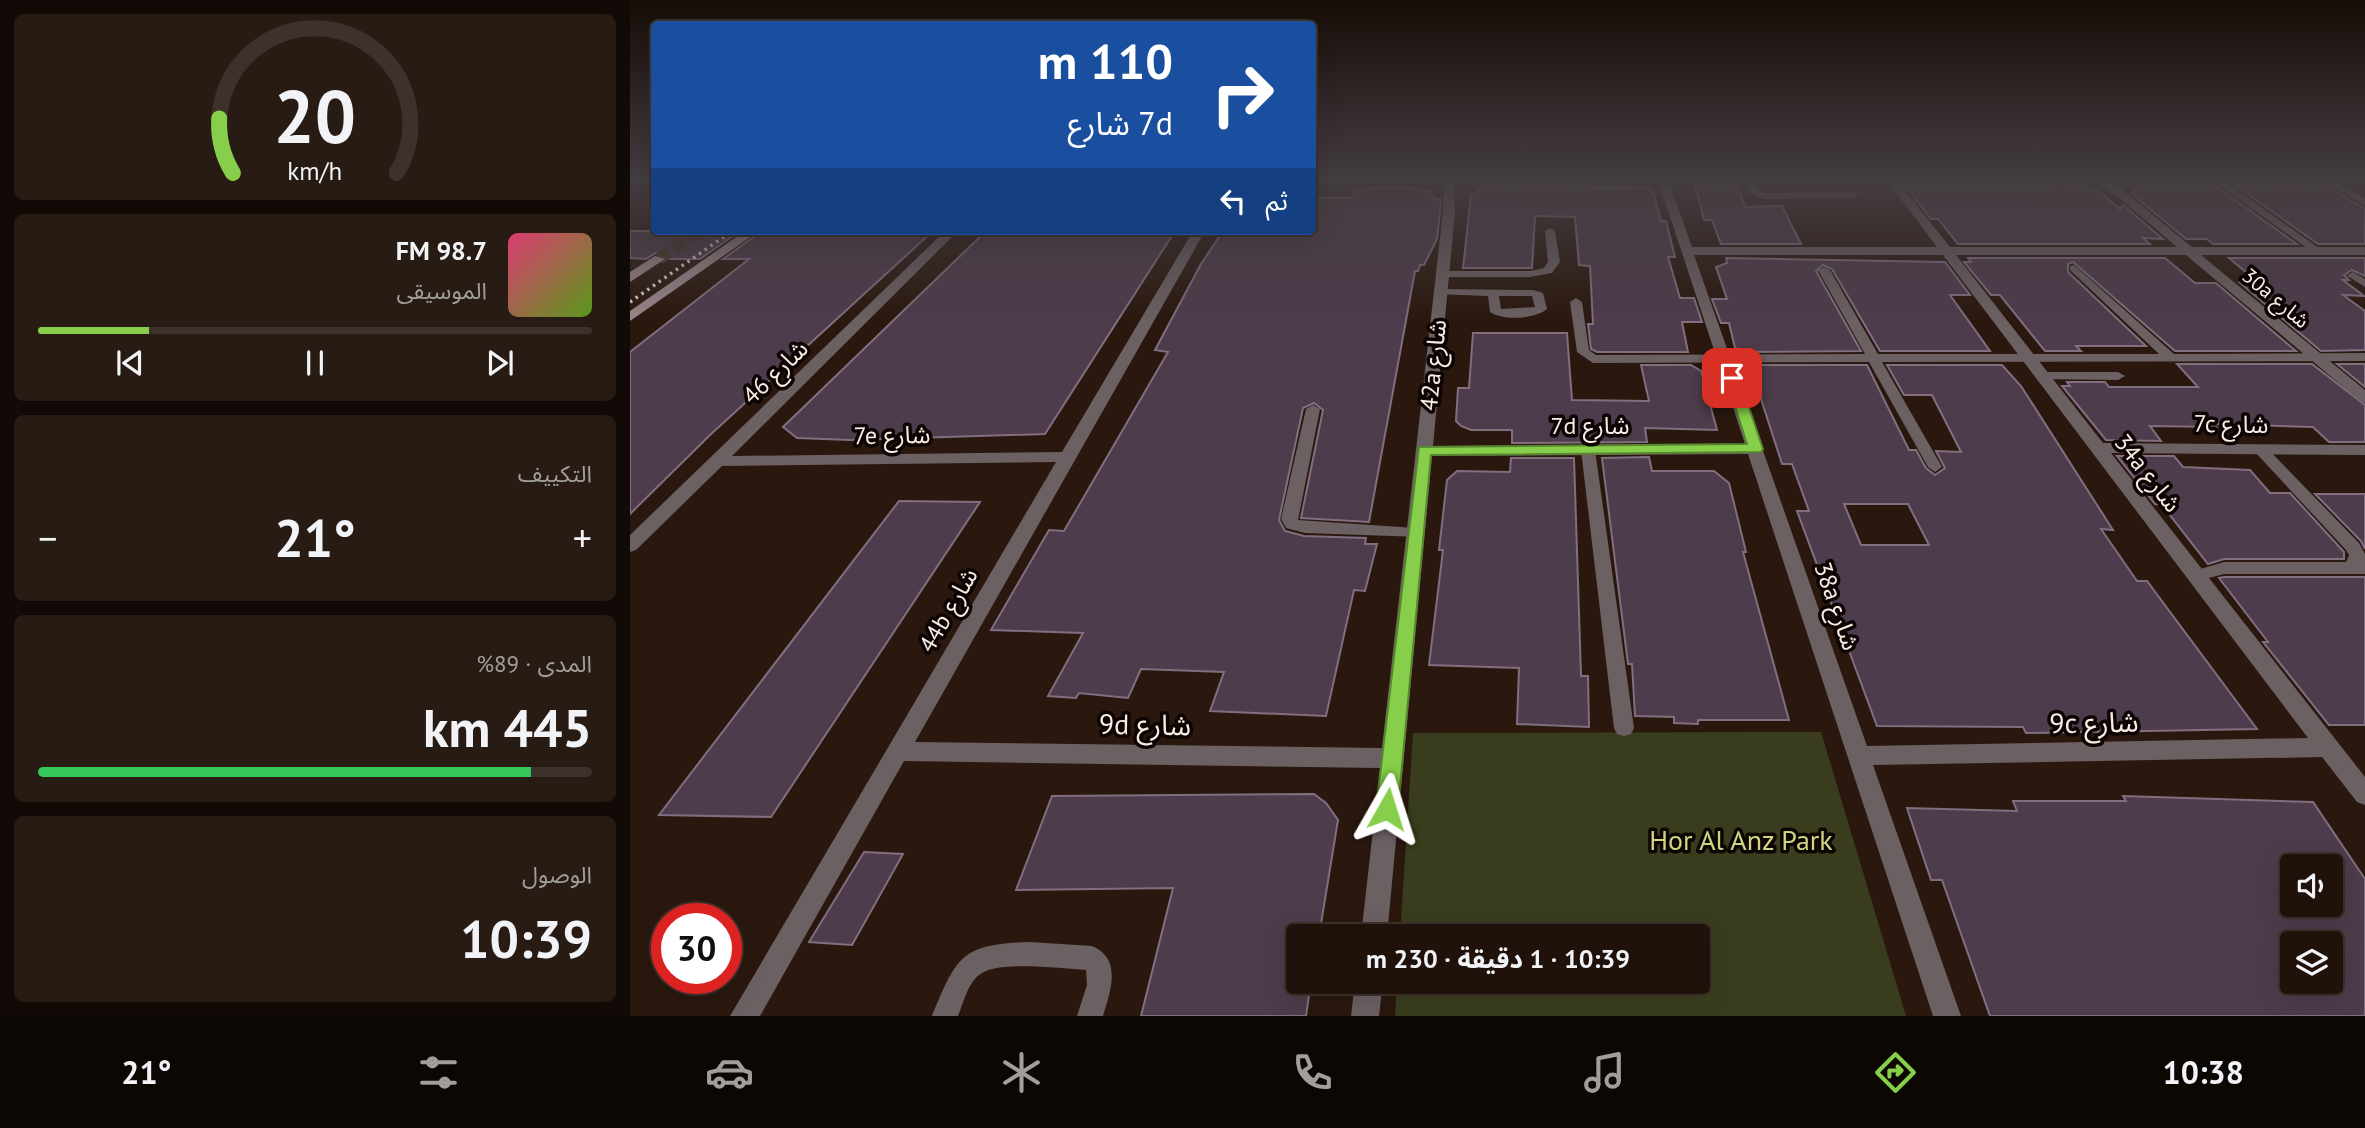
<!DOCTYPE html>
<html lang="ar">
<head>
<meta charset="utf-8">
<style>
  body { margin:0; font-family:"PT Sans","Noto Sans Arabic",sans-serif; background:#281b13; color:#f1f3f6; direction:rtl; height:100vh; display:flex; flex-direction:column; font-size:26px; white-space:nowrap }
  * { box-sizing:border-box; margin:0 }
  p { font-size:23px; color:#a29e9c }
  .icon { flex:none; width:38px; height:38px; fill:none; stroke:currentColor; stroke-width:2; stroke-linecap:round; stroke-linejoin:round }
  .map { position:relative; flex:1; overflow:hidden; direction:ltr }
  .panel { display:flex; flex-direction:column; gap:14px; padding:14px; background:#120a06; width:630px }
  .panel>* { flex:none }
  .guide { position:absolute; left:21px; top:21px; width:665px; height:214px; border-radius:7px; box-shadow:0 7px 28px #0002,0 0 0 2px #3d322b; direction:rtl; background:#1a4fa0; color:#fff; overflow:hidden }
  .tools { position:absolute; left:1650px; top:854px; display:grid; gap:14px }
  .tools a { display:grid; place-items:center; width:63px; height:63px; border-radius:7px; background:#20120a; box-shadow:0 7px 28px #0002,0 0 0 2px #3d322b; font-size:35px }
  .speed { position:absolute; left:21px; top:903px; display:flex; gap:14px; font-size:35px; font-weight:700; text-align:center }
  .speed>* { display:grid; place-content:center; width:91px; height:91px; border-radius:50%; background:#20120a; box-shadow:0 7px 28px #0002,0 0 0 2px #3d322b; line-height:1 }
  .speed .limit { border:10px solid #d22; background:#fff; color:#111 }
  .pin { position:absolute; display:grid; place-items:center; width:60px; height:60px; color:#fff; margin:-30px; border-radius:14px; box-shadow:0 4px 10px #0006 }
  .me { position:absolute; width:77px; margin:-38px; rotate:6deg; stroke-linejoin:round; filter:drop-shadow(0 0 5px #0008) }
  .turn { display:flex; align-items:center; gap:24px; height:147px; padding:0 28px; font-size:32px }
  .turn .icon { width:91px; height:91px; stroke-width:2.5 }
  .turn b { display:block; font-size:49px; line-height:60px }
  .then { display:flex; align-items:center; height:66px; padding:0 28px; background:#0003; gap:14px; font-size:26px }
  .big { font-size:52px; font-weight:700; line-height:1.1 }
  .panel .tile { flex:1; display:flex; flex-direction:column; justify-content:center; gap:10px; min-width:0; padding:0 24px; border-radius:10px; background:#281b13 }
  .panel .dial { align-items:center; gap:0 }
  .dial svg { height:182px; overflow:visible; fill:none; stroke:#3d322b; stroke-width:7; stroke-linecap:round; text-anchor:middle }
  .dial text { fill:#f1f3f6; stroke:none }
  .song { display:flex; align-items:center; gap:21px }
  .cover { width:84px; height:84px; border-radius:10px; background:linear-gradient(135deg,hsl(340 70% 55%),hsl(90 70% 35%)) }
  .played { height:7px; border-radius:4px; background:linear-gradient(90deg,#87cf4a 20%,#3d322b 20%) }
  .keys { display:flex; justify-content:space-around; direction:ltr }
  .heat { display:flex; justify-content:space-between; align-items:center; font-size:38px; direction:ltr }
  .charge { height:10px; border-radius:5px; background:linear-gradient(90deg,#34c759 89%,#3d322b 0) }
  .trip { position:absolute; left:656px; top:924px; width:424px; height:70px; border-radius:7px; background:#20120a; box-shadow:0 7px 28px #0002,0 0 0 2px #3d322b; font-weight:700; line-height:70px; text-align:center; direction:rtl }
  .tabs { display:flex; height:112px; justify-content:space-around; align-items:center; background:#0d0704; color:#a29e9c }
  .tabs .icon { width:49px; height:49px }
  .tabs .on { color:#87cf4a }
  .tabs b { font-size:32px; color:#f1f3f6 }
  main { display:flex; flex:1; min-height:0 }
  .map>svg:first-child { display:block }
</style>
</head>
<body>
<main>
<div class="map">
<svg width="1735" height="1016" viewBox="0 0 1735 1016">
  <rect width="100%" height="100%" fill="#2a180e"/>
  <polygon fill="#3a3d1d" points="1191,732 1276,1016 765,1016 767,982 1068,982 1068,936 770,936 783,733"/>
  <g fill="#4d3c4b" stroke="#816e7f" stroke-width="2" fill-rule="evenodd">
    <polygon points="1414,180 1466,189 1490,209 1493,205 1533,239 1513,238 1520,244 1328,244 1308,219 1301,219 1275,186 1421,186"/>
    <polygon points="1065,185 1108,186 1115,207 1152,206 1171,244 1091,244 1082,220 1074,220"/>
    <polygon points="1509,185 1584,185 1667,244 1583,244 1577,239 1556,239 1502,194"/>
    <polygon points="1605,185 1697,187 1735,209 1735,244 1688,244"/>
    <polygon points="855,186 1018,188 1023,192 1031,221 1036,221 1045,257 1038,257 1050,298 1064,298 1072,322 1052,322 1058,352 967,352 961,349 958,324 963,324 960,266 949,265 945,217 905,216 902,268 833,268 841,195"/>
    <polygon points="740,188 784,188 799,192 805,199 811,199 810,212 807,239 794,265 790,265 788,271 785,271 739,522 671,518 693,410 684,403 673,408 649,520 655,531 674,536 736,538 735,544 747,544 735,591 724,590 696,716 580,711 594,672 511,669 498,698 449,693 446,698 418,696 453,633 361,630 419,530 434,531 538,352 525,350 571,264 593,231 682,231 682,198 721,198 724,190"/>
    <polygon points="0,231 110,231 70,259 37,259 26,253 16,259 0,258"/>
    <polygon points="132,231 303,231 80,435 0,514 0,352 119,259 93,259"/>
    <polygon points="356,231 545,231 415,434 220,440 167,438 153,427"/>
    <polygon points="1096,258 1315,262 1340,295 1320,295 1360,351 1250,351 1202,269 1193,265 1186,271 1231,351 1116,352 1105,348 1099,323 1091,323 1082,299 1097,299 1086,267 1097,263"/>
    <polygon points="1338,258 1535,258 1565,283 1586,283 1666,351 1545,351 1443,262 1438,264 1438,272 1516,346 1446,346 1451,351 1415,351 1370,295 1361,295 1334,262 1341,262"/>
    <polygon points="1599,258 1735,258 1735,276 1722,270 1714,275 1719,280 1713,280 1734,296 1713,295 1735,311 1735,350 1691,351 1610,283 1630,284"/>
    <polygon points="843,333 937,333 942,400 1019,401 1011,365 1061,365 1071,371 1087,430 1015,428 1017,442 882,443 882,430 841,430 831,426 826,421 828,388 839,388"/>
    <polygon points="1547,364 1682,364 1735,405 1735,442 1699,442 1683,427 1583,424 1586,427 1520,426 1531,441 1476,440 1432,386 1440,386 1437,382 1475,382 1479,387 1568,387"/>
    <polygon points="1707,364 1735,364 1735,387"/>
    <path d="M1120 365H1237L1279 450H1286L1296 468 1305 475 1315 468 1306 451 1331 452 1302 395H1274L1257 365H1372L1391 386 1483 530 1471 529 1507 581H1517L1627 729 1396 733 1393 727 1247 726 1167 511H1179L1162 464H1152ZM1214 504H1278L1299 545H1231Z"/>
    <polygon points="1487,456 1544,456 1553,467 1620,470 1640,493 1660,493 1714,552 1714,559 1594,559 1578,564 1532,505 1525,504"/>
    <polygon points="1019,457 1022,471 1084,471 1099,483 1116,552 1113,552 1159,720 1068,720 1068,724 1044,723 1044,717 1005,716 1002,664 998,664 972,458"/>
    <polygon points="881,458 944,458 951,676 958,676 959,727 887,724 889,668 799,665 813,550 809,550 817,480 827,471 880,472"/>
    <polygon points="1685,494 1735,494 1735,549 1731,541"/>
    <polygon points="269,501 350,502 141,817 29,815"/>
    <polygon points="1594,577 1735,577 1735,725 1699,725 1633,642 1638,642 1589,578"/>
    <polygon points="684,794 696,803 708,820 689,936 668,936 668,982 681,982 676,1016 511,1016 543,888 386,890 422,796"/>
    <path d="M1493 796 1683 802 1735 879V1016H1360L1312 880H1301L1277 808 1387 811 1383 801H1496ZM1662 866H1701V905H1662ZM1662 943H1701V982H1662Z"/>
    <polygon points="234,852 273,854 222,945 179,942"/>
  </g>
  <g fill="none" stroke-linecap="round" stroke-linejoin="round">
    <polyline stroke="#49382e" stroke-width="12" stroke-dasharray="12 6" stroke-linecap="butt" points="29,259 70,231"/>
    <g fill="#6b6062" fill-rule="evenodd">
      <polygon points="1112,180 1122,180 1129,191 1135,193 1224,192 1229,195 1224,198 1134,199 1122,195"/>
      <polygon points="1582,180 1593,180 1693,251 1684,253"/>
      <polygon points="920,228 925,231 930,262 922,273 900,277 812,277 806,274 812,271 900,271 914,268 918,262 915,231"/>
      <polygon points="1444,265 1544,354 1735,353 1735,361 1252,362 1312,467 1305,472 1298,467 1239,362 963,363 947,352 940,302 946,298 952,302 959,350 966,355 1235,354 1188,270 1194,267 1200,270 1248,354 1529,354 1440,270 1440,266"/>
      <polygon points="1723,272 1735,279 1735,287 1719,277 1717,275"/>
      <path d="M810 289 903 290 913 293 917 309C905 319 873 321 860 312L858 296 806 294V290ZM869 296H902L905 307 871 309Z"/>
      <polygon points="1412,372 1488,372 1495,376 1488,380 1407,379 1407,373"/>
      <polygon points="683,405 690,409 668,520 785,528 791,529 793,533 791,537 675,533 656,528 651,519 676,409"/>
      <polygon points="1630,445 1635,446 1729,543 1735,554 1735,574 1594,574 1579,578 1575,583 1563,583 1560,579 1567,570 1594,562 1716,562 1719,555 1716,550 1625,452 1623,449"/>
      <polygon points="958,446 965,450 1004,728 1001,734 994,736 987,734 984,728 951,450"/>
      <path d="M400 942 462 946C493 959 480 992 473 1016H447L457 985 456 970C433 968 370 961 352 973 338 981 334 1002 328 1016H302C327 956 331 944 400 942Z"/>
    </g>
    <g fill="#6b6062" fill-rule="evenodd">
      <path d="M814 180H824L825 212 803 446 1115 444 1028 180H1038L1062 247H1307L1262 187 1264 180H1274L1272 187 1320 247H1547L1482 192 1460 180H1473L1490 188 1562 247H1735V255H1571L1735 390V403L1730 401 1556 255H1326L1473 443 1735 445V455L1481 453 1735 777V805L1727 802 1692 757 1243 765 1331 1016H1303L1118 454 802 456 757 936H731L750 768 274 761 130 1016H100L426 462 92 466 6 550 0 552V535L315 231H328L102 456 432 452 563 231H575L285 742 752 748 813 212ZM1064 255H1313L1678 738 1237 746Z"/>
      <polygon points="1691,180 1703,180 1735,198 1735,206"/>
      <polygon points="725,982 753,982 749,1016 721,1016"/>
    </g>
    <g fill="#998689" fill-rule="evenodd">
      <polygon points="115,231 129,231 0,321 0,311"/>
      <polygon points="25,256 35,259 0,282 0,272"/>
    </g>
    <polyline stroke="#e1d4cc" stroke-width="3.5" stroke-dasharray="2.5 4.5" stroke-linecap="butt" points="0,302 102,231"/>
  </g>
  <linearGradient id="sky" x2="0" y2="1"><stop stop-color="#170d08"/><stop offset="0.56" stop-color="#443d41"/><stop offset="1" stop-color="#443d41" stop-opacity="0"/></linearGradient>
  <rect width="1735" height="322" fill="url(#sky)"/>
  <polygon fill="#87cf4a" stroke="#588730" stroke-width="2" points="1102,374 1109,378 1133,449 1131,452 801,455 768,809 764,816 757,818 749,816 746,809 789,447 1117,444 1096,378"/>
  <g text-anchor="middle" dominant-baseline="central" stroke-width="7" stroke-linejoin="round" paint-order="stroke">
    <g font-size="21" fill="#f9ece5" stroke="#0d0503">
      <text transform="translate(1646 298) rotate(40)">30a شارع</text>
    </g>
    <g font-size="24" fill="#f9ece5" stroke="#0d0503">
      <text transform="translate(803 365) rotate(-84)">42a شارع</text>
      <text transform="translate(145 372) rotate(-44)">شارع 46</text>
      <text transform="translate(1601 424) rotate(1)">7c شارع</text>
      <text x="960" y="425">7d شارع</text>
      <text transform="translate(262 435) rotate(-1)">7e شارع</text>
      <text transform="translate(1518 473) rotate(52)">34a شارع</text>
      <text transform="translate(1207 606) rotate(71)">38a شارع</text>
      <text transform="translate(318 610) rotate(-60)">44b شارع</text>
    </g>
    <g font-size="28" fill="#f9ece5" stroke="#0d0503">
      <text transform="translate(1464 722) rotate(-1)">9c شارع</text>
      <text transform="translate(515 724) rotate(1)">9d شارع</text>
    </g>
    <g font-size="28" fill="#cfd681" stroke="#0d0503">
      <text x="1111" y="839">Hor Al Anz Park</text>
    </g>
  </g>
</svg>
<div class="tools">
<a><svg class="icon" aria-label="sound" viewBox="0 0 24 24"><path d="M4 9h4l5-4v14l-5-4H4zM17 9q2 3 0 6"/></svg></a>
<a><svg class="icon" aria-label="layers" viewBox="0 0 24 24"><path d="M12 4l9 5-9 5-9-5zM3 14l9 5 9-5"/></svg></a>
</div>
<div class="speed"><div class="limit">30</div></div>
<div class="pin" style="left:1102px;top:378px;background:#d93025"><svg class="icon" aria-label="arrive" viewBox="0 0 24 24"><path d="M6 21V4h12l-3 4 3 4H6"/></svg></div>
<svg class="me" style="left:757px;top:809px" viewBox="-20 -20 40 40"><path d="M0-17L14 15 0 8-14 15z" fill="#87cf4a" stroke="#fff" stroke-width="4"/></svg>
<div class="trip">10:39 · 1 دقيقة · 230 m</div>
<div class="guide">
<div class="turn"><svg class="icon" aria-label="right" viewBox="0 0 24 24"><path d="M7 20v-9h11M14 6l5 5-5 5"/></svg><div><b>110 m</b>7d شارع</div></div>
<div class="then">ثم<svg class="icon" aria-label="left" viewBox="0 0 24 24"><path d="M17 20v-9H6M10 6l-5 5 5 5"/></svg></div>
</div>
</div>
<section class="panel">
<div class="tile dial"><svg viewBox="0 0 100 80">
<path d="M14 69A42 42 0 1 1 86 69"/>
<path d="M14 69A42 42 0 0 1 8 45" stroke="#87cf4a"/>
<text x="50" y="56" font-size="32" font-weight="700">20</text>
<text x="50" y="72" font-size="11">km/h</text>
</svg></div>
<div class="tile">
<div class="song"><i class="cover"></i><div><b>98.7 FM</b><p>الموسيقى</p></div></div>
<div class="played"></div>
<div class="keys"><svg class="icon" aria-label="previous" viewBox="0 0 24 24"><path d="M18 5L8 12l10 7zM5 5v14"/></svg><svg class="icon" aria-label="pause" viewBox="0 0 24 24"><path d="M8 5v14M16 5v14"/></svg><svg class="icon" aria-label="next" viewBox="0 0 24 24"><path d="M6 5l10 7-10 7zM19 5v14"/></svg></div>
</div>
<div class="tile"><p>التكييف</p>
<div class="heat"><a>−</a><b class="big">21°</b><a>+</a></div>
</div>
<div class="tile"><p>المدى · 89%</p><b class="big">445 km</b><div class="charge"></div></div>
<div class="tile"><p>الوصول</p><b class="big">10:39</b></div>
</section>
</main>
<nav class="tabs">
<b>10:38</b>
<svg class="icon on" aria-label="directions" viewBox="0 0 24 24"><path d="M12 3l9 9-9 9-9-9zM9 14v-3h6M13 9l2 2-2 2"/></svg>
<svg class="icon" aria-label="music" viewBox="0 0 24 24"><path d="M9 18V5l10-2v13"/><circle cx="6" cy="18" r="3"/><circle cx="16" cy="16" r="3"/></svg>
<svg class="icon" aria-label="phone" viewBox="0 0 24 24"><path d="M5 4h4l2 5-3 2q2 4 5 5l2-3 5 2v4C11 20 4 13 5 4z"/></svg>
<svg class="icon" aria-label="climate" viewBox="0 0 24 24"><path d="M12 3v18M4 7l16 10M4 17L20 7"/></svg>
<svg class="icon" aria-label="car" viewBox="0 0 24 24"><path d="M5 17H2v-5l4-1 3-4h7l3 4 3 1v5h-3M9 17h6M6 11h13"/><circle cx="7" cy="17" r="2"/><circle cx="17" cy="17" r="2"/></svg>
<svg class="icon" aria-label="filters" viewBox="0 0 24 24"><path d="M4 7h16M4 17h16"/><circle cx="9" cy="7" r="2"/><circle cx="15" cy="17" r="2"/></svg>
<b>21°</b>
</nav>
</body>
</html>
